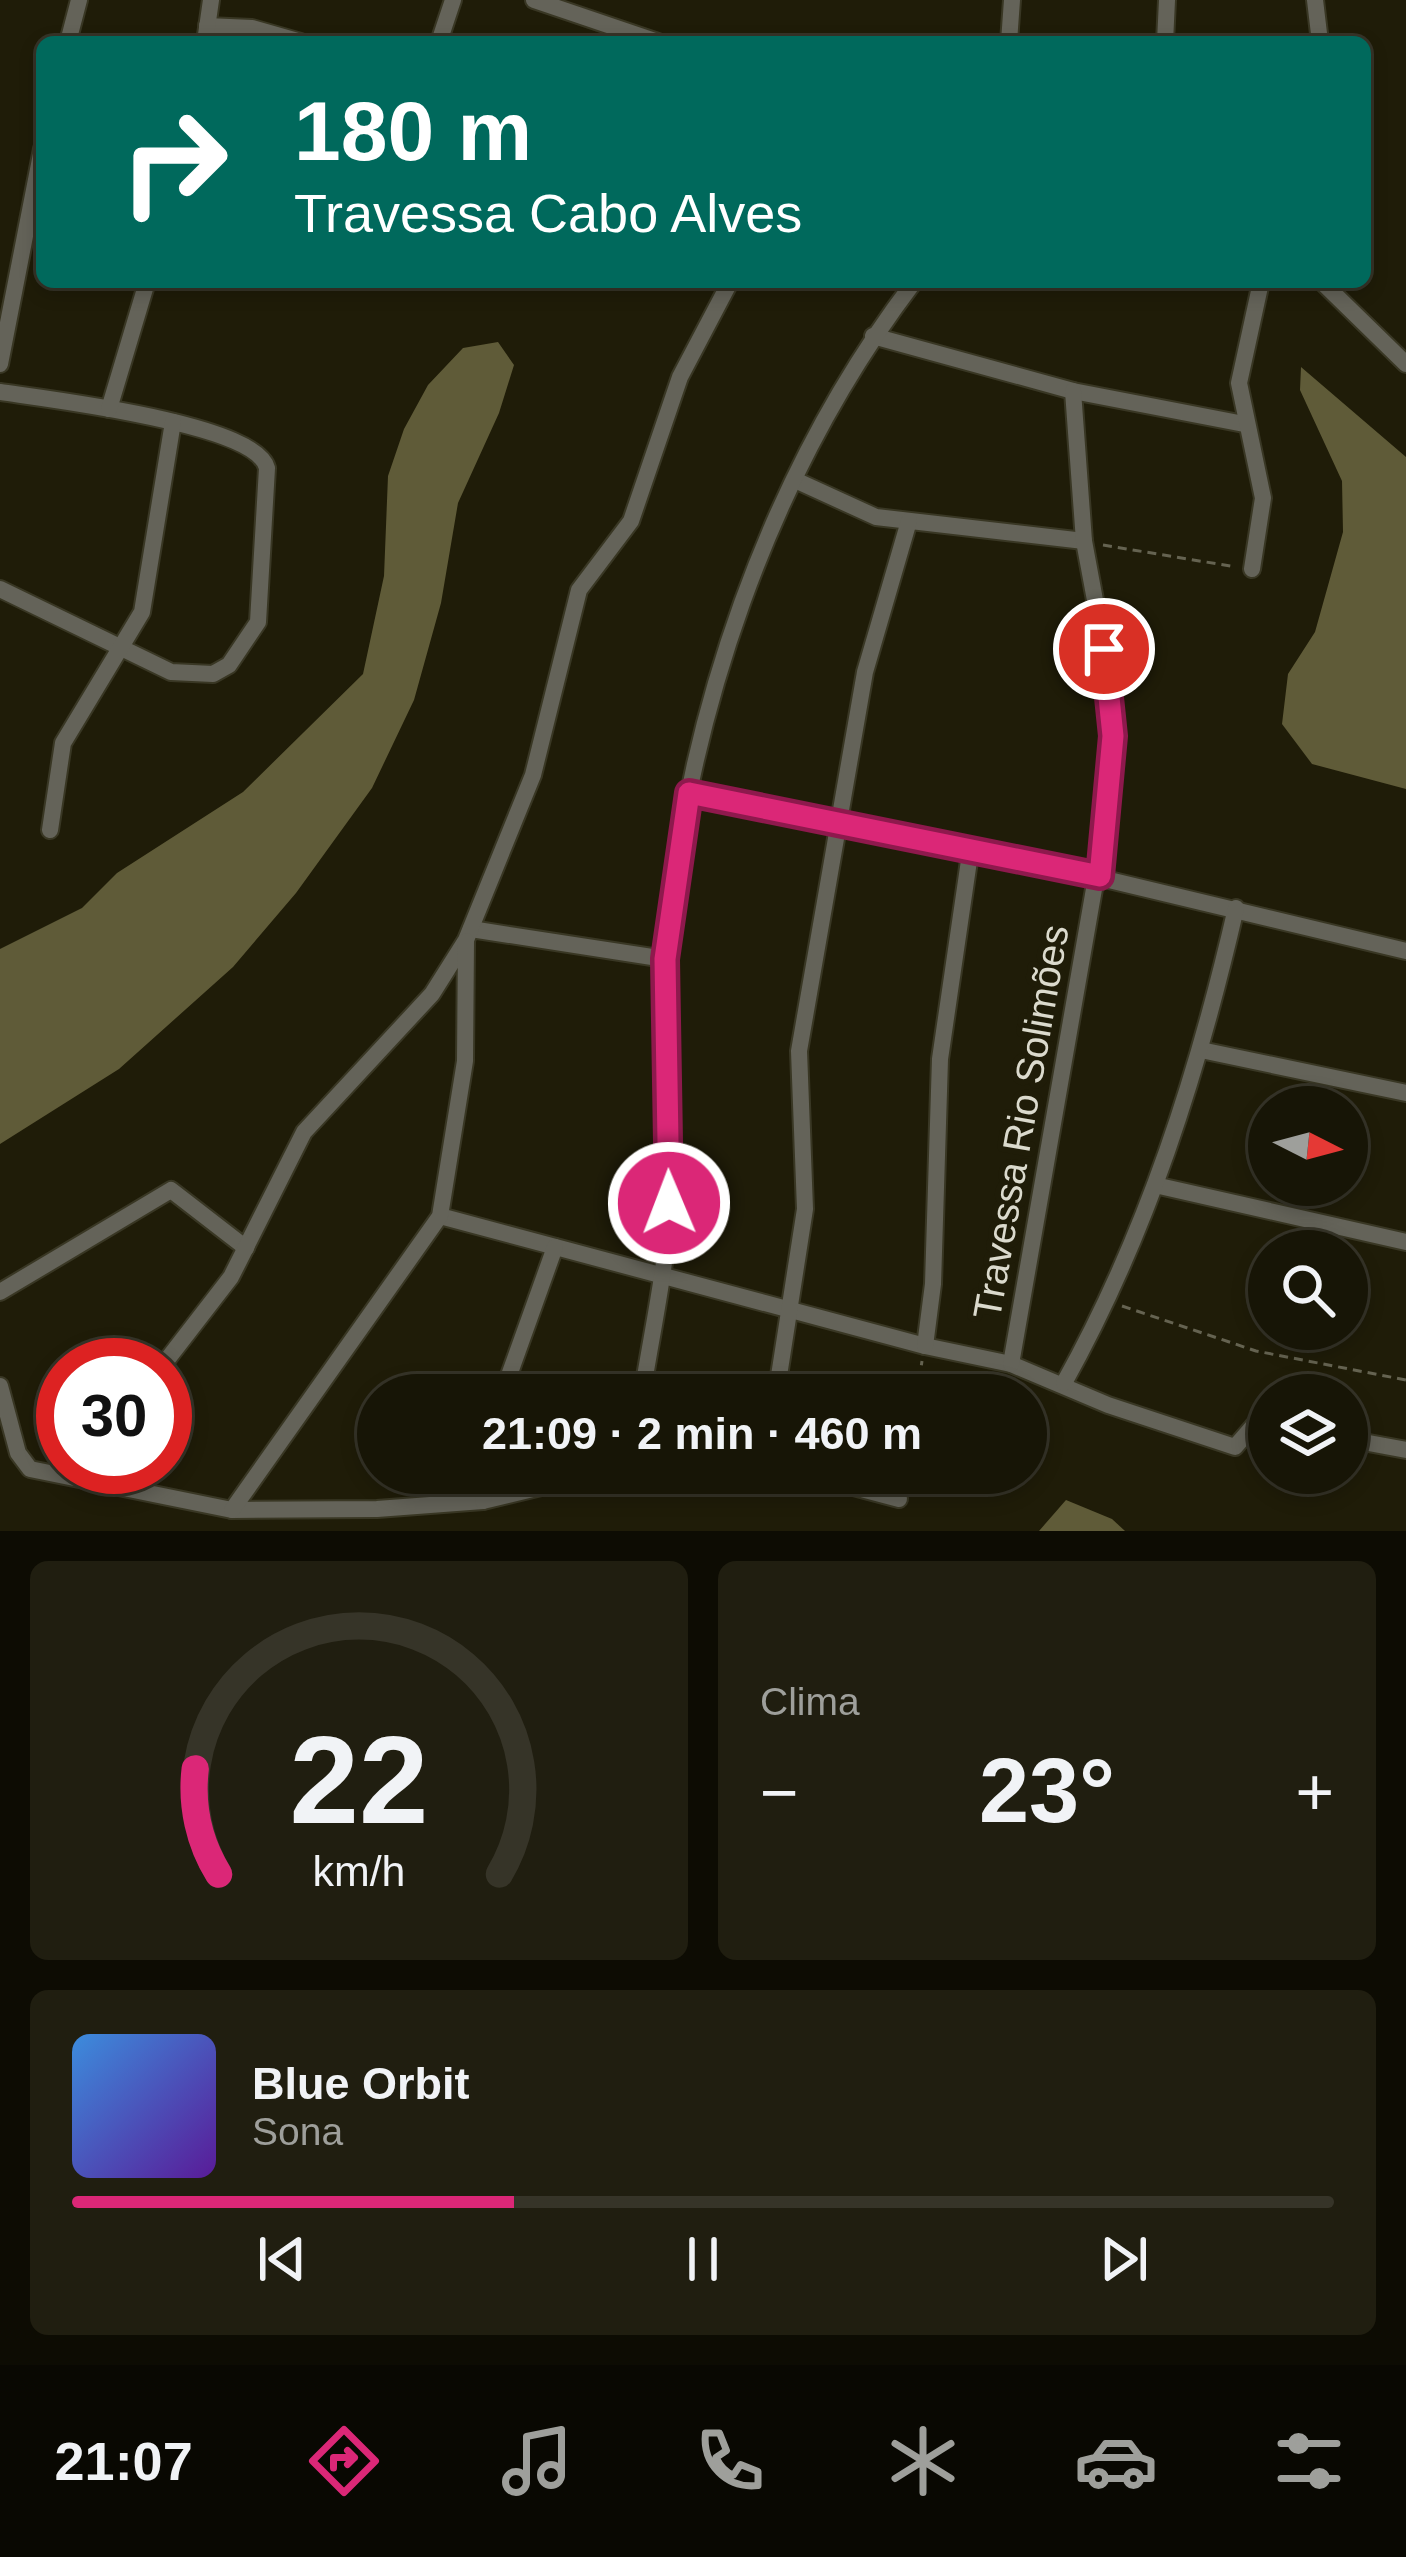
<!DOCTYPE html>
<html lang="pt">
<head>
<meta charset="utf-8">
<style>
  body { margin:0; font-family:Arial,sans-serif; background:#201e10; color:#f1f3f6; height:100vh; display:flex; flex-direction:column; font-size:45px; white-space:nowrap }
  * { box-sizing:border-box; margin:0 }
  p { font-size:39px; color:#9e9f9b }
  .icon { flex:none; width:66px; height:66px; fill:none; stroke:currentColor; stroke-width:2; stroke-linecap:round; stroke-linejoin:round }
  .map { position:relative; height:1531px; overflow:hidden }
  .side { display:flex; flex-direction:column; gap:30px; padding:30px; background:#0d0c03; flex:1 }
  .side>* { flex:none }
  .banner { position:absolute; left:36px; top:36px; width:1335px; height:252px; border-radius:18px; box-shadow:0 6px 18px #0003,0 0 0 3px #363428; background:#00695c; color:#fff; overflow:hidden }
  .needle { width:78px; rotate:96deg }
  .controls { position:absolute; left:1248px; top:1086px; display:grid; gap:24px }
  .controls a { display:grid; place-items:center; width:120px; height:120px; border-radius:50%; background:#171506; box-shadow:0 6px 18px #0003,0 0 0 3px #363428; font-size:60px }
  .speed { position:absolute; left:36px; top:1338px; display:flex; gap:24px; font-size:60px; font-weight:700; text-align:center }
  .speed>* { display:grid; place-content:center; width:156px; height:156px; border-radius:50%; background:#171506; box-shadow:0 6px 18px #0003,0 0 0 3px #363428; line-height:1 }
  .speed .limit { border:18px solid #d22; background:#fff; color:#111 }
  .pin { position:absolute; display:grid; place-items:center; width:102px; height:102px; color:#fff; margin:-51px; border:6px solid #fff; border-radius:50%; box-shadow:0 3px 12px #0007 }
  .me { position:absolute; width:132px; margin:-66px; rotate:359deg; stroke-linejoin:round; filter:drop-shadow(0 0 9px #0008) }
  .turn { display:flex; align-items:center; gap:42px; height:252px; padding:0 60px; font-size:54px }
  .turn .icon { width:156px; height:156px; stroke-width:2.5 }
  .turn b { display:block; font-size:84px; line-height:102px }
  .big { font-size:90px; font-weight:600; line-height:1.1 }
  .side .widget { flex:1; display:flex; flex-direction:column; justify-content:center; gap:18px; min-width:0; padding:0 42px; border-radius:18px; background:#201e10 }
  .side .dial { align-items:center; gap:0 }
  .dial svg { height:312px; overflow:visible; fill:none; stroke:#363428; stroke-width:7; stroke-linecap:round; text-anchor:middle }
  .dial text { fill:#f1f3f6; stroke:none }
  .song { display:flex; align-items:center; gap:36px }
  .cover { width:144px; height:144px; border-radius:18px; background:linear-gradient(135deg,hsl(210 70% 55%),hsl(270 70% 35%)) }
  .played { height:12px; border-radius:6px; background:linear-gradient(90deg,#db2777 35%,#363428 35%) }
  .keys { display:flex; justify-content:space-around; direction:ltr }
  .heat { display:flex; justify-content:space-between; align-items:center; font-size:66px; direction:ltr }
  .side .tiles { flex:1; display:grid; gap:30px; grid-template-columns:1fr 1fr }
  .widget:last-child { grid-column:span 2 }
  .trip { position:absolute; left:357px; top:1374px; width:690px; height:120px; border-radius:60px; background:#171506; box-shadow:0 6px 18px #0003,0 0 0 3px #363428; font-weight:600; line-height:120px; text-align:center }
  .menu { display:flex; height:192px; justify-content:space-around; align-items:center; background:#090802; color:#9e9f9b }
  .menu .icon { width:84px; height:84px }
  .menu .on { color:#db2777 }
  .menu b { font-size:54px; color:#f1f3f6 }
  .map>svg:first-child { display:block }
</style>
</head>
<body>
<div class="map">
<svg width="1406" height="1531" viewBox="0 0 1406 1531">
  <rect width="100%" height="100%" fill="#1f1c08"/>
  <g fill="#5f5b38">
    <polygon points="498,342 514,365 499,413 458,503 441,603 414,700 372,788 296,893 233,967 119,1069 0,1144 0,949 82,908 117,873 243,792 363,674 384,576 388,476 404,429 428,385 463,348"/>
    <polygon points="1301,367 1406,457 1406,789 1312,764 1282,724 1288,674 1315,632 1343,532 1342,481 1300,390"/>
    <polygon points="1066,1500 1112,1519 1125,1531 1039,1531"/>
  </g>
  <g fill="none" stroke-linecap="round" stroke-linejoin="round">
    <defs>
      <g id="street">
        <polyline points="534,0 658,42"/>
        <polyline points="1315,0 1320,42"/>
        <polyline points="207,26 252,28 301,42"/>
        <polyline points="68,42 79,0"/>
        <polyline points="205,42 211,0"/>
        <polyline points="439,42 453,0"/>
        <polyline points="1009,42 1012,0"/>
        <polyline points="1165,42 1167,0"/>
        <polyline points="1322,282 1406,364"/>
        <polyline points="873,336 1073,391 1244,424"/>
        <polyline points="0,364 42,149"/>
        <path d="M0 392C46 399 255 423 267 468L258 622 229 665 213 674 171 672 0 589"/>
        <polyline points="109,409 147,282"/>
        <polyline points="795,480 876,517 1084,541"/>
        <polyline points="1252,569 1263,498 1239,383 1261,282"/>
        <polyline points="689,793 971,847 1406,951"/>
        <polyline points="50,830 63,743 142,612 173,422"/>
        <polyline points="471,929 665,959"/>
        <polyline points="1201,1050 1406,1093"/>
        <polyline points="1155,1185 1406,1242"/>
        <polyline points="440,1216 925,1346 1011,1364 1108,1405 1235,1447 1255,1424 1269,1425"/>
        <polyline points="0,1292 171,1190 246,1248"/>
        <polyline points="925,1346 933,1284 940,1059 971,847"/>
        <polyline points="1011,1364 1112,786 1108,670 1084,541 1073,391"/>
        <polyline points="163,1365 231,1277 304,1132 432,994 466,940 533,775 579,590 631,521 680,377 730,282"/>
        <path d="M1064 1383C1147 1234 1198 1073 1236 908"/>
        <polyline points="0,1386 18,1453 30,1469 232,1510 377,1509 483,1501 599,1473"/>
        <polyline points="502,1395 555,1247"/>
        <path d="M642 1395C653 1324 671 1249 670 1178 669 1105 659 1032 665 959 685 719 768 474 914 282"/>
        <polyline points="776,1395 805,1209 799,1051 865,672 909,521"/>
        <polyline points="1347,1439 1406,1450"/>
        <polyline points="801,1473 899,1499"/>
        <polyline points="483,1501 485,1473"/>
        <polyline points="232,1510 440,1216 465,1061 466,941"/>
      </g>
    </defs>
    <use href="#street" stroke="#393724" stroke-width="20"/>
    <g stroke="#656351" stroke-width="3" stroke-dasharray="9 6" stroke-linecap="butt">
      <polyline points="1103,545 1236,567"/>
      <polyline points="1122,1306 1256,1351 1406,1380"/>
      <polyline points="917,1395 922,1361"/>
      <polyline points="902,1485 904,1473"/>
    </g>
    <use href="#street" stroke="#646359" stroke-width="16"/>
  </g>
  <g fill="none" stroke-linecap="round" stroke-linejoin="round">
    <defs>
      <polyline id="route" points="669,1203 665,959 689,793 1100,876 1113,736 1104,649"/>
    </defs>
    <use href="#route" stroke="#8e194d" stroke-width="30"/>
    <use href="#route" stroke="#db2777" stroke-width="21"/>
  </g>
  <g text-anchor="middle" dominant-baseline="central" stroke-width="12" stroke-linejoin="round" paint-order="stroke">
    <g font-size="39" fill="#dbdacd" stroke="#1f1c08">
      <text transform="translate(1021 1122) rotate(-80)">Travessa Rio Solimões</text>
    </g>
  </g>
</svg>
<div class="controls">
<a><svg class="needle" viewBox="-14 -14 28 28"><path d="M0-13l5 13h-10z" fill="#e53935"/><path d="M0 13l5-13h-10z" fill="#9e9f9b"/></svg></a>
<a><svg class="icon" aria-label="search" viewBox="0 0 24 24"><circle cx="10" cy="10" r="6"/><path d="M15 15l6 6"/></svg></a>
<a><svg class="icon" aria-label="layers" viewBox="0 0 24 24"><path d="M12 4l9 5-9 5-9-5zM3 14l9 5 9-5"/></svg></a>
</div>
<div class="speed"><div class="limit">30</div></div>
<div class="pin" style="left:1104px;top:649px;background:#d93025"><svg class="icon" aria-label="arrive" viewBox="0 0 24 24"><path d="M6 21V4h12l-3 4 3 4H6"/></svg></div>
<svg class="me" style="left:669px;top:1203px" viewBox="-20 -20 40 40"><circle r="17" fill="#db2777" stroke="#fff" stroke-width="3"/><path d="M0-11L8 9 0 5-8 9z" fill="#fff"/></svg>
<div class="trip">21:09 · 2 min · 460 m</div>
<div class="banner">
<div class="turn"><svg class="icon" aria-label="right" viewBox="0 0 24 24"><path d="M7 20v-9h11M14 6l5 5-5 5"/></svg><div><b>180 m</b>Travessa Cabo Alves</div></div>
</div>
</div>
<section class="side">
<div class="tiles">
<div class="widget dial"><svg viewBox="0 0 100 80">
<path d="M14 69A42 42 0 1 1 86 69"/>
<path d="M14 69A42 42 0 0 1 8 42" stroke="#db2777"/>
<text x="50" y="56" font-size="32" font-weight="700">22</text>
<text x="50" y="72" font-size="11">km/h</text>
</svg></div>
<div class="widget"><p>Clima</p>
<div class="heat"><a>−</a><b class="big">23°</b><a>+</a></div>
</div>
<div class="widget">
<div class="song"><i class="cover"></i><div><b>Blue Orbit</b><p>Sona</p></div></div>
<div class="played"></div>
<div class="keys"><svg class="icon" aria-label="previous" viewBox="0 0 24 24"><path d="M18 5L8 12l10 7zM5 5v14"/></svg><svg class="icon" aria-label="pause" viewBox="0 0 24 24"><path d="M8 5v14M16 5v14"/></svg><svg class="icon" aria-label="next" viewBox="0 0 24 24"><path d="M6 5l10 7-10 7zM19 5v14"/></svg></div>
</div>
</div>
</section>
<nav class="menu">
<b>21:07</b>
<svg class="icon on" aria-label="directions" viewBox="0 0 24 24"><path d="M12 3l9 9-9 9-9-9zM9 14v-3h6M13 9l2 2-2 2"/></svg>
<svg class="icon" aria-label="music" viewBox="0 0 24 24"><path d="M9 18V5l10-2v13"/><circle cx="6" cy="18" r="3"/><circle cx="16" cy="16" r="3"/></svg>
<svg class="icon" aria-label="phone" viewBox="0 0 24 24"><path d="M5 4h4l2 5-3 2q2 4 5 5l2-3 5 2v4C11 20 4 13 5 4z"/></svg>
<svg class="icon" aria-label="climate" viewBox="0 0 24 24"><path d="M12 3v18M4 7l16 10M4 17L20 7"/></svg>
<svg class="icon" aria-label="car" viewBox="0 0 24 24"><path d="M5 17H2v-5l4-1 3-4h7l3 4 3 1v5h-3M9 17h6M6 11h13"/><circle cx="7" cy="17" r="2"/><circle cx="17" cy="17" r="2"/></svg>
<svg class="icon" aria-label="filters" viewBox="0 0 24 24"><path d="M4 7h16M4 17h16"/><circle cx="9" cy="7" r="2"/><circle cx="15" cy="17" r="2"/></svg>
</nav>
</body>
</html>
